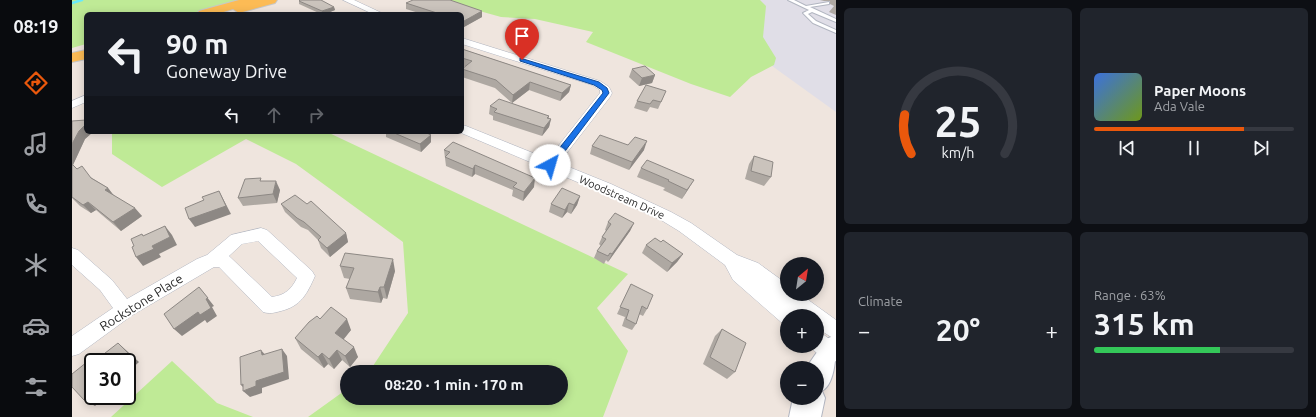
<!DOCTYPE html>
<html lang="en">
<head>
<meta charset="utf-8">
<style>
  body { margin:0; font-family:Ubuntu,sans-serif; background:#20242c; color:#f1f3f6; height:100vh; display:flex; flex-direction:column; font-size:15px; white-space:nowrap }
  * { box-sizing:border-box; margin:0 }
  p { font-size:13px; color:#9ea1a6 }
  .icon { flex:none; width:22px; height:22px; fill:none; stroke:currentColor; stroke-width:2; stroke-linecap:round; stroke-linejoin:round }
  .map { position:relative; flex:1; overflow:hidden }
  .side { display:flex; flex-direction:column; gap:8px; padding:8px; background:#0d0f14; width:480px }
  .side>* { flex:none }
  .guide { position:absolute; left:12px; top:12px; width:380px; height:122px; border-radius:6px; box-shadow:0 2px 10px #0003; background:#171b24; color:#f1f3f6; overflow:hidden }
  .needle { width:26px; rotate:30deg }
  .buttons { position:absolute; left:708px; top:257px; display:grid; gap:8px }
  .buttons a { display:grid; place-items:center; width:44px; height:44px; border-radius:50%; background:#171b24; box-shadow:0 2px 10px #0003; font-size:20px }
  .speed { position:absolute; left:12px; top:353px; display:flex; gap:8px; font-size:20px; font-weight:700; text-align:center }
  .speed>* { display:grid; place-content:center; width:52px; height:52px; border-radius:50%; background:#171b24; box-shadow:0 2px 10px #0003; line-height:1 }
  .speed .limit { border:2px solid #111; border-radius:6px; background:#fff; color:#111 }
  .pin { position:absolute; display:grid; place-items:center; width:34px; height:34px; color:#fff; margin:-41px -17px; border-radius:50% 50% 50% 0; rotate:-45deg; box-shadow:0 0 4px #0007 }
  .pin .icon { rotate:45deg }
  .me { position:absolute; width:44px; margin:-22px; rotate:39deg; stroke-linejoin:round; filter:drop-shadow(0 0 3px #0008) }
  .turn { display:flex; align-items:center; gap:14px; height:84px; padding:0 16px; font-size:18px }
  .turn .icon { width:52px; height:52px; stroke-width:2.5 }
  .turn b { display:block; font-size:28px; line-height:34px }
  .lanes { display:flex; align-items:center; height:38px; padding:0 16px; background:#0003; justify-content:center; gap:20px; direction:ltr }
  .lanes .off { opacity:.35 }
  .big { font-size:30px; font-weight:700; line-height:1.1 }
  .side .card { flex:1; display:flex; flex-direction:column; justify-content:center; gap:6px; min-width:0; padding:0 14px; border-radius:6px; background:#20242c }
  .side .dial { align-items:center; gap:0 }
  .dial svg { height:104px; overflow:visible; fill:none; stroke:#363941; stroke-width:7; stroke-linecap:round; text-anchor:middle }
  .dial text { fill:#f1f3f6; stroke:none }
  .song { display:flex; align-items:center; gap:12px }
  .cover { width:48px; height:48px; border-radius:6px; background:linear-gradient(135deg,hsl(220 70% 55%),hsl(80 70% 35%)) }
  .played { height:4px; border-radius:2px; background:linear-gradient(90deg,#ea580c 75%,#363941 75%) }
  .keys { display:flex; justify-content:space-around; direction:ltr }
  .heat { display:flex; justify-content:space-between; align-items:center; font-size:22px; direction:ltr }
  .charge { height:6px; border-radius:3px; background:linear-gradient(90deg,#34c759 63%,#363941 0) }
  .side .tiles { flex:1; display:grid; gap:8px; grid-template-columns:repeat(2,1fr) }
  .trip { position:absolute; left:268px; top:365px; width:228px; height:40px; border-radius:20px; background:#171b24; box-shadow:0 2px 10px #0003; font-weight:700; line-height:40px; text-align:center }
  main { display:flex; flex:1; min-height:0 }
  .dock { display:flex; flex-direction:column; width:72px; justify-content:space-around; align-items:center; background:#090b0e; color:#9ea1a6 }
  .dock .icon { width:28px; height:28px }
  .dock .active { color:#ea580c }
  .dock b { font-size:18px; color:#f1f3f6 }
  .map>svg:first-child { display:block }
</style>
</head>
<body>
<main>
<nav class="dock">
<b>08:19</b>
<svg class="icon active" aria-label="directions" viewBox="0 0 24 24"><path d="M12 3l9 9-9 9-9-9zM9 14v-3h6M13 9l2 2-2 2"/></svg>
<svg class="icon" aria-label="music" viewBox="0 0 24 24"><path d="M9 18V5l10-2v13"/><circle cx="6" cy="18" r="3"/><circle cx="16" cy="16" r="3"/></svg>
<svg class="icon" aria-label="phone" viewBox="0 0 24 24"><path d="M5 4h4l2 5-3 2q2 4 5 5l2-3 5 2v4C11 20 4 13 5 4z"/></svg>
<svg class="icon" aria-label="climate" viewBox="0 0 24 24"><path d="M12 3v18M4 7l16 10M4 17L20 7"/></svg>
<svg class="icon" aria-label="car" viewBox="0 0 24 24"><path d="M5 17H2v-5l4-1 3-4h7l3 4 3 1v5h-3M9 17h6M6 11h13"/><circle cx="7" cy="17" r="2"/><circle cx="17" cy="17" r="2"/></svg>
<svg class="icon" aria-label="filters" viewBox="0 0 24 24"><path d="M4 7h16M4 17h16"/><circle cx="9" cy="7" r="2"/><circle cx="15" cy="17" r="2"/></svg>
</nav>
<div class="map">
<svg width="764" height="417" viewBox="0 0 764 417">
  <rect width="100%" height="100%" fill="#efe5de"/>
  <polygon fill="#e0dee7" points="672,0 764,0 764,112 686,56"/>
  <g fill="#bfea96">
    <polygon points="0,0 171,0 121,14 14,14 14,44 0,48"/>
    <polygon points="345,0 688,0 694,6 691,37 704,58 702,65 679,77 658,97 619,84 514,42 521,32 463,19 429,17 386,5"/>
    <polygon points="40,132 255,132 556,274 525,308 556,351 531,417 236,417 275,389 275,398 489,398 489,372 297,372 336,313 331,242 224,164 174,139 90,187 40,154"/>
    <polygon points="100,361 145,403 181,417 39,417"/>
  </g>
  <g fill="none" stroke-linecap="round" stroke-linejoin="round">
    <polyline stroke="#69e9f9" stroke-width="2.5" points="0,3 10,0"/>
    <defs>
      <polygon id="lane" points="716,0 722,0 734,6 757,2 757,4 738,7 764,19 764,22 740,12 736,14 744,21 764,30 764,33 741,23 731,13 737,10"/>
      <g id="street">
        <polygon points="271,0 282,0 312,14 301,14"/>
        <polygon points="390,38 528,81 537,87 540,93 538,97 487,163 539,184 599,212 619,223 665,255 686,263 715,284 715,294 728,294 764,320 764,340 745,328 745,316 729,316 723,312 725,316 715,316 715,324 709,322 661,280 653,265 607,231 589,220 529,192 387,132 390,132 390,125 394,126 476,159 528,93 528,90 520,85 390,44"/>
        <polygon points="14,95 14,102 0,108 0,101"/>
        <path d="M189 228 195 230 240 271 243 276C235 294 229 306 209 311 202 313 197 314 191 312L147 267H142L59 316 7 354 0 356V336L41 308 28 290 0 265V248L6 250 40 280 55 299 125 259 135 255 159 235ZM186 241 225 278C219 290 213 295 200 297L157 256 170 244Z"/>
        <polygon points="745,332 752,335 764,344 764,361 760,363 753,360 738,347 737,346 745,346"/>
      </g>
      <path id="secondary" d="M764 335C764 353 764 383 750 391L753 398 749 417H717L721 398H745V368H734L754 339Z"/>
      <g id="primary">
        <polygon points="167,0 205,0 203,3 167,13 161,9 145,14 125,14 127,11"/>
        <polygon points="14,50 14,59 0,62 0,53"/>
      </g>
    </defs>
    <use href="#lane" stroke="#b2b6c1" stroke-width="2"/>
    <use href="#street" stroke="#b2b6c1" stroke-width="1"/>
    <use href="#secondary" stroke="#b2b6c1" stroke-width="2"/>
    <use href="#primary" stroke="#c8c8c8" stroke-width="2"/>
    <use href="#lane" fill="#fff" fill-rule="evenodd"/>
    <use href="#street" fill="#fff" fill-rule="evenodd"/>
    <use href="#secondary" fill="#fff" fill-rule="evenodd"/>
    <use href="#primary" fill="#fcbb55" fill-rule="evenodd"/>
  </g>
  <g fill="#aea8a2">
    <polygon points="748,0 764,0 764,15 757,12 762,6 758,4 758,1 752,1"/>
    <polygon points="227,1 262,7 263,10 253,14 249,14 227,4"/>
    <polygon points="334,3 410,11 410,17 392,27 390,26 390,14 350,14 334,9"/>
    <polygon points="390,49 499,85 497,92 488,101 457,90 440,103 423,88 390,77 390,69 393,66 390,66"/>
    <polygon points="560,69 583,75 580,83 567,86 557,77"/>
    <polygon points="591,98 586,109 578,107 575,112 562,108 565,101"/>
    <polygon points="418,106 477,116 476,118 479,119 477,127 470,136 421,120 421,116 417,114"/>
    <polygon points="0,121 14,132 21,132 13,139 1,165 5,169 20,178 36,188 42,196 70,216 49,231 24,210 19,213 8,206 0,198"/>
    <polygon points="314,132 355,132 355,133 359,135 359,142 349,152 314,137"/>
    <polygon points="520,146 572,150 557,170 518,154"/>
    <polygon points="372,150 462,187 451,201 440,196 441,190 403,174 400,177 374,166"/>
    <polygon points="682,156 699,177 692,186 673,179 677,164"/>
    <polygon points="569,168 617,188 610,199 591,190 593,188 565,177"/>
    <polygon points="190,181 208,190 205,203 171,206 166,198"/>
    <polygon points="508,196 505,205 499,214 495,212 490,218 477,212 479,204"/>
    <polygon points="209,204 274,233 276,242 258,257 249,248 246,240 236,230 229,227 213,212"/>
    <polygon points="536,222 562,223 558,231 536,262 534,260 532,264 522,258 525,251 529,246 527,244 530,237 534,231 533,230"/>
    <polygon points="589,242 611,254 605,262 595,272 570,253 574,245"/>
    <polygon points="268,266 323,271 315,299 311,298 309,303 278,299 274,288 278,279 272,278"/>
    <polygon points="559,284 575,309 571,316 567,314 564,324 560,330 550,326 553,317 545,314"/>
    <polygon points="248,319 279,330 271,339 286,357 278,367 270,360 262,369 256,364 252,368 229,349 223,338"/>
    <polygon points="650,329 663,372 655,379 631,364 643,336"/>
  </g>
  <g fill="#8d8884">
    <polygon points="262,7 263,10 253,14 250,14 250,11"/>
    <polygon points="410,11 410,17 392,27 392,21"/>
    <polygon points="583,75 580,83 567,86 570,78"/>
    <polygon points="458,82 457,90 440,103 441,95"/>
    <polygon points="499,85 497,92 488,101 490,93"/>
    <polygon points="477,116 475,124 479,119 477,127 470,136 472,128 475,118"/>
    <polygon points="14,124 14,132 21,132 13,139 0,167 0,144 7,131"/>
    <polygon points="354,132 355,132 356,137 359,135 359,142 349,152 348,144"/>
    <polygon points="575,141 572,150 557,170 560,162"/>
    <polygon points="403,165 403,174 400,177 401,169"/>
    <polygon points="463,178 462,187 451,201 452,192"/>
    <polygon points="622,180 617,188 610,199 615,190"/>
    <polygon points="204,181 208,190 205,203 201,194"/>
    <polygon points="36,188 43,197 33,190"/>
    <polygon points="147,191 159,214 123,227 117,219"/>
    <polygon points="508,196 505,205 499,214 502,205"/>
    <polygon points="16,202 24,210 19,213 11,205"/>
    <polygon points="497,203 495,212 490,218 493,210"/>
    <polygon points="63,208 70,216 49,231 41,222"/>
    <polygon points="562,223 558,231 536,262 540,254"/>
    <polygon points="93,226 100,235 105,245 87,254 89,257 71,266 64,257 80,246"/>
    <polygon points="274,233 276,242 258,257 255,248"/>
    <polygon points="611,254 605,262 595,272 600,263"/>
    <polygon points="321,259 323,271 315,299 312,287"/>
    <polygon points="127,287 142,306 140,307 145,316 135,323 133,320 110,336 102,329"/>
    <polygon points="308,287 311,298 309,303 306,292"/>
    <polygon points="275,319 279,330 268,344 263,333"/>
    <polygon points="46,343 55,351 67,362 55,373 55,362 50,362"/>
    <polygon points="282,347 286,357 278,367 273,356"/>
    <polygon points="210,349 215,356 217,379 190,388 190,393 178,397 171,391 174,390 169,385 184,381"/>
    <polygon points="189,350 195,357 190,355"/>
    <polygon points="265,350 270,360 262,369 257,359"/>
    <polygon points="250,353 256,364 252,368 246,357"/>
    <polygon points="21,392 21,396 35,396 23,406 12,400"/>
  </g>
  <g fill="#cac3bc" stroke="#8d8884">
    <polygon points="228,0 249,0 262,7 250,11 227,1"/>
    <polygon points="341,0 378,0 410,11 392,21 390,21 390,14 368,14 334,3"/>
    <polygon points="390,49 499,85 490,93 458,82 441,95 424,80 390,69 400,61 390,58"/>
    <polygon points="573,66 583,75 570,78 560,69"/>
    <polygon points="574,85 594,91 589,102 581,100 578,104 565,101"/>
    <polygon points="427,99 477,116 475,118 479,119 472,128 422,112 425,109 418,106"/>
    <polygon points="14,120 14,124 7,131 0,144 0,121"/>
    <polygon points="320,132 354,132 353,132 359,135 348,144"/>
    <polygon points="528,135 556,145 563,137 575,141 560,162 520,146"/>
    <polygon points="381,142 463,178 452,192 441,187 445,183 403,165 401,169 373,157 378,152 372,150"/>
    <polygon points="682,156 701,162 699,177 679,171"/>
    <polygon points="575,160 622,180 615,190 596,181 597,180 569,168"/>
    <polygon points="0,165 1,165 5,169 10,166 19,178 36,188 33,190 63,208 41,222 16,202 11,205 0,197"/>
    <polygon points="189,178 188,181 204,181 201,194 166,198 173,179"/>
    <polygon points="490,188 508,196 502,205 497,203 493,210 479,204"/>
    <polygon points="147,191 154,206 117,219 113,208 132,200 130,197"/>
    <polygon points="223,195 235,204 239,201 274,233 255,248 246,240 249,237 232,222 225,218 209,204"/>
    <polygon points="543,213 562,223 540,254 538,253 536,256 525,251 534,239 530,237 539,224 536,222"/>
    <polygon points="93,226 98,237 80,246 82,249 64,257 60,247 62,246 59,239 70,234 71,236"/>
    <polygon points="583,238 589,242 591,240 611,254 600,263 574,245"/>
    <polygon points="273,253 321,259 312,287 308,287 306,292 274,288 282,268 268,266"/>
    <polygon points="559,284 581,295 575,309 570,306 564,324 554,319 557,310 548,307"/>
    <polygon points="127,287 136,298 134,299 139,308 128,315 126,312 102,329 92,314"/>
    <polygon points="259,307 275,319 263,333 282,347 273,356 265,350 257,359 250,353 246,357 223,338 237,322 245,316 248,319"/>
    <polygon points="650,329 674,343 663,372 638,357"/>
    <polygon points="46,343 58,355 50,362 21,362 21,392 12,400 0,387 0,374 15,362 16,363 26,355 28,357"/>
    <polygon points="210,349 212,372 184,381 184,386 171,391 171,384 169,385 168,357 189,350 190,355"/>
  </g>
  <polygon fill="#1a73e8" stroke="#114b97" points="448,58 527,82 535,88 537,93 481,167 475,167 474,165 531,93 530,90 522,85 448,61"/>
  <g text-anchor="middle" dominant-baseline="central" stroke-width="4" stroke-linejoin="round" paint-order="stroke">
    <g font-size="11" fill="#2c2c2c" stroke="#fff">
      <text transform="translate(550 197) rotate(24)">Woodstream Drive</text>
    </g>
    <g font-size="13" fill="#2c2c2c" stroke="#fff">
      <text transform="translate(69 302) rotate(-32)">Rockstone Place</text>
    </g>
  </g>
</svg>
<div class="buttons">
<a><svg class="needle" viewBox="-14 -14 28 28"><path d="M0-13l5 13h-10z" fill="#e53935"/><path d="M0 13l5-13h-10z" fill="#9ea1a6"/></svg></a>
<a>+</a>
<a>−</a>
</div>
<div class="speed"><div class="limit">30</div></div>
<div class="pin" style="left:450px;top:60px;background:#d93025"><svg class="icon" aria-label="arrive" viewBox="0 0 24 24"><path d="M6 21V4h12l-3 4 3 4H6"/></svg></div>
<svg class="me" style="left:478px;top:165px" viewBox="-20 -20 40 40"><circle r="19" fill="#fff"/><path d="M0-13L10 11 0 6-10 11z" fill="#1a73e8"/></svg>
<div class="trip">08:20 · 1 min · 170 m</div>
<div class="guide">
<div class="turn"><svg class="icon" aria-label="left" viewBox="0 0 24 24"><path d="M17 20v-9H6M10 6l-5 5 5 5"/></svg><div><b>90 m</b>Goneway Drive</div></div>
<div class="lanes"><svg class="icon" aria-label="left" viewBox="0 0 24 24"><path d="M17 20v-9H6M10 6l-5 5 5 5"/></svg><svg class="icon off" aria-label="ahead" viewBox="0 0 24 24"><path d="M12 20V5M6 11l6-6 6 6"/></svg><svg class="icon off" aria-label="right" viewBox="0 0 24 24"><path d="M7 20v-9h11M14 6l5 5-5 5"/></svg></div>
</div>
</div>
<section class="side">
<div class="tiles">
<div class="card dial"><svg viewBox="0 0 100 80">
<path d="M14 69A42 42 0 1 1 86 69"/>
<path d="M14 69A42 42 0 0 1 9 39" stroke="#ea580c"/>
<text x="50" y="56" font-size="32" font-weight="700">25</text>
<text x="50" y="72" font-size="11">km/h</text>
</svg></div>
<div class="card">
<div class="song"><i class="cover"></i><div><b>Paper Moons</b><p>Ada Vale</p></div></div>
<div class="played"></div>
<div class="keys"><svg class="icon" aria-label="previous" viewBox="0 0 24 24"><path d="M18 5L8 12l10 7zM5 5v14"/></svg><svg class="icon" aria-label="pause" viewBox="0 0 24 24"><path d="M8 5v14M16 5v14"/></svg><svg class="icon" aria-label="next" viewBox="0 0 24 24"><path d="M6 5l10 7-10 7zM19 5v14"/></svg></div>
</div>
<div class="card"><p>Climate</p>
<div class="heat"><a>−</a><b class="big">20°</b><a>+</a></div>
</div>
<div class="card"><p>Range · 63%</p><b class="big">315 km</b><div class="charge"></div></div>
</div>
</section>
</main>
</body>
</html>
